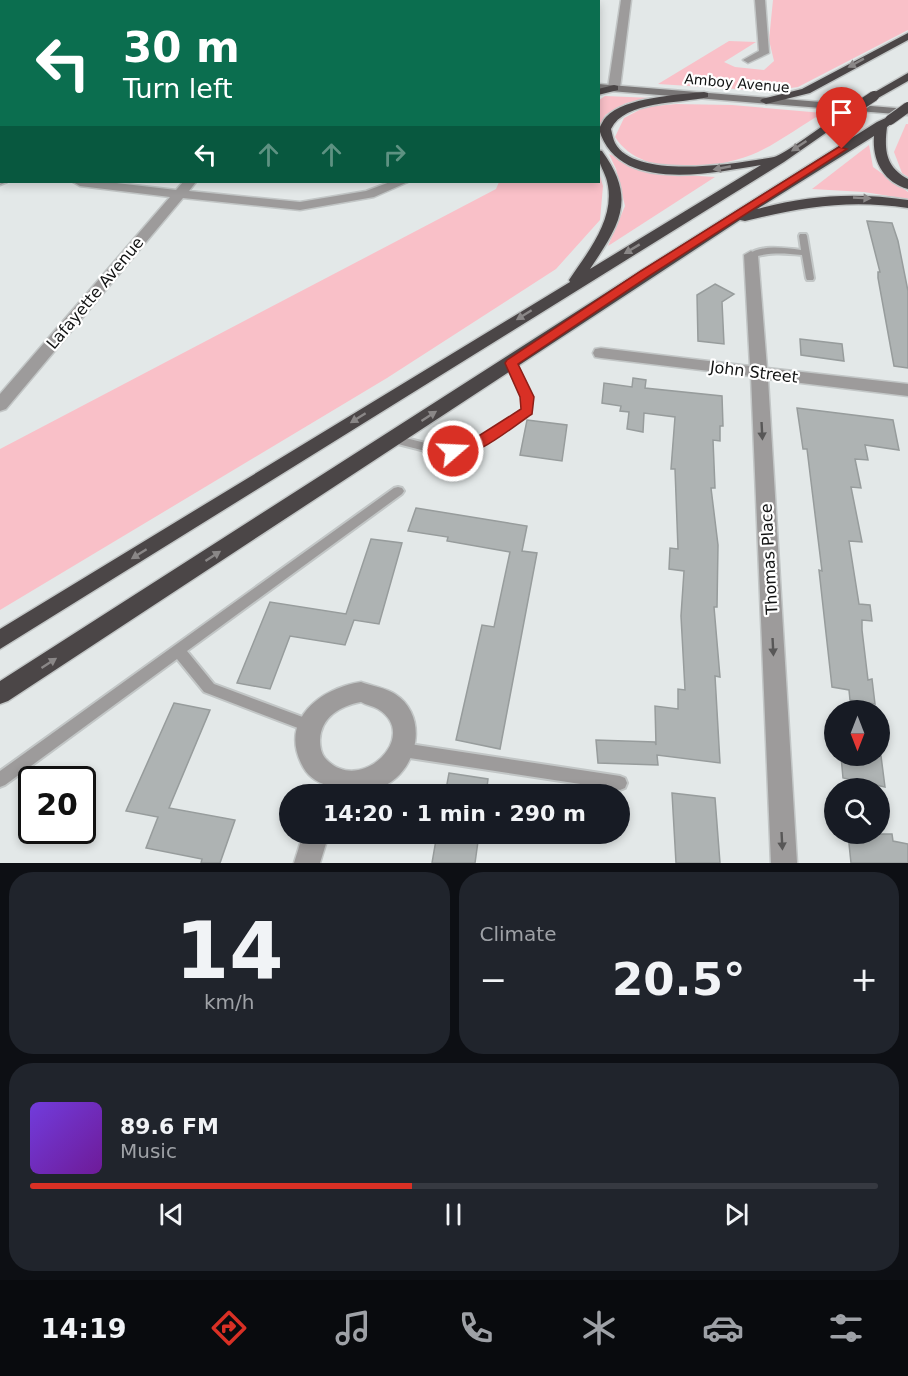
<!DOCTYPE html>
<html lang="en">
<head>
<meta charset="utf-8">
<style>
  body { margin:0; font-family:"DejaVu Sans",sans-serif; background:#20242c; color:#f1f3f6; height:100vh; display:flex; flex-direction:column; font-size:22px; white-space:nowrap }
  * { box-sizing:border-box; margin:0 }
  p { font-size:20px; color:#9ea1a6 }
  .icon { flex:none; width:33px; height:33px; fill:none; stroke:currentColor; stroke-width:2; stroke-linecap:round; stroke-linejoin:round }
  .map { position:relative; height:863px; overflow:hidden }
  .details { display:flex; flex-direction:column; gap:9px; padding:9px; background:#0d0f14; flex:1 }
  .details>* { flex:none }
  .top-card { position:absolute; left:0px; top:0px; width:600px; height:183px; box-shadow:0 3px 9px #0003; background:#0b6e4f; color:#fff; overflow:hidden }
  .needle { width:39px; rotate:180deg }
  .buttons { position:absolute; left:824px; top:700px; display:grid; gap:12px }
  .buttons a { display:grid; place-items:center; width:66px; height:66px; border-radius:50%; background:#171b24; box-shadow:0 3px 9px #0003; font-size:30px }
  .speed { position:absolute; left:18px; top:766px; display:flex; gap:12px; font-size:30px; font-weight:700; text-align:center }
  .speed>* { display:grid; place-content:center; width:78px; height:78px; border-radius:50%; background:#171b24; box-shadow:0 3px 9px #0003; line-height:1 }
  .speed .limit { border:3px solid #111; border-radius:9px; background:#fff; color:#111 }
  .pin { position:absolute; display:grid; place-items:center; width:51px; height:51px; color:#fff; margin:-62px -26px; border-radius:50% 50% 50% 0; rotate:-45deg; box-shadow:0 0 6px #0007 }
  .pin .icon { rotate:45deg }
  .me { position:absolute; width:66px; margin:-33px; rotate:71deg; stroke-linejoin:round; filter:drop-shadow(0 0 4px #0008) }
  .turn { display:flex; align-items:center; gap:21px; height:126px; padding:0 24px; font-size:27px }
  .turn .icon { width:78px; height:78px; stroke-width:2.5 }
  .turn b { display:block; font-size:42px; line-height:51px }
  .lanes { display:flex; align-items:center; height:57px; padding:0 24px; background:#0003; justify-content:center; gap:30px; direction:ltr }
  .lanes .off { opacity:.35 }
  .big { font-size:45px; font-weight:600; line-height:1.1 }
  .details .card { flex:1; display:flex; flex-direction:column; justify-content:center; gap:9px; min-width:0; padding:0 21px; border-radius:24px; background:#20242c }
  .details .dial { align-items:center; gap:0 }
  .dial b { font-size:78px; line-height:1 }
  .song { display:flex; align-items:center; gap:18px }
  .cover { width:72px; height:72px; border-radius:9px; background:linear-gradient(135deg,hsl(260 70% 55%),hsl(280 70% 35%)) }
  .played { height:6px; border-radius:3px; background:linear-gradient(90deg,#d93025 45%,#363941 45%) }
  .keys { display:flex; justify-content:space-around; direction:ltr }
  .heat { display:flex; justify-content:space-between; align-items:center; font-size:33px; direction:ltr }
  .details .tiles { flex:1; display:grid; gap:9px; grid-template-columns:1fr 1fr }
  .card:last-child { grid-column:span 2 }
  .trip { position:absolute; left:279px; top:784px; width:351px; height:60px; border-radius:30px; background:#171b24; box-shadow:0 3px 9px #0003; font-weight:600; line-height:60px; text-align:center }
  .menu { display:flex; height:96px; justify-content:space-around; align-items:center; background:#090b0e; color:#9ea1a6 }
  .menu .icon { width:42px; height:42px }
  .menu .current { color:#d93025 }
  .menu b { font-size:27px; color:#f1f3f6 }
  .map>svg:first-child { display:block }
</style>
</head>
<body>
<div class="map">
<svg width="908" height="863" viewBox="0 0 908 863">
  <rect width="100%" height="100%" fill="#e3e8e8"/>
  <g fill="#f9c0c8">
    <polygon points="773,0 908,0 908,30 798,87 769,91 658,84 729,41 756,42 724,62 735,67 764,70 774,61 769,40"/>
    <polygon points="605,96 653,98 626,103 605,115 599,138 599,100"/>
    <path d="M676 104 732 105 823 113C800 126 776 145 751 155 711 170 641 178 615 137L624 118 645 107Z"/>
    <polygon points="906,124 908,124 908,177 902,173 894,152"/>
    <polygon points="869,145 873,167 908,192 908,199 864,192 812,189"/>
    <polygon points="609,154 653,173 715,177 608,246 625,206 616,169"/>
    <polygon points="599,173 603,186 600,220 556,269 387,378 0,610 0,449 496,189 499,182 598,182"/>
  </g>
  <g fill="#aeb3b3" stroke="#979c9c" stroke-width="1.5">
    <polygon points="867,221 892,223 898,241 908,291 908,368 894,366 878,278 878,272 880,272"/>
    <polygon points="715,284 734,294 722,302 724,344 698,341 697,295"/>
    <polygon points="800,339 842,344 844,361 801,355"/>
    <polygon points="633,378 646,380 645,388 722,396 723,426 720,426 720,441 713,440 715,488 711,488 718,545 717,607 714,607 720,677 715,676 720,763 657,755 658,765 598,763 596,740 655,742 656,745 655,706 678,709 678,689 685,690 681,616 684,571 669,569 670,548 678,549 675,469 671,469 675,417 644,413 643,432 627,429 629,412 620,411 621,406 602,403 604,383 632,387"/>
    <polygon points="797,408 893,420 899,450 865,445 868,460 855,459 861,488 851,487 862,542 849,541 859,604 870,605 872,621 862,620 862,630 868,680 872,679 875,704 850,700 849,690 832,687 819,570 822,571 807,449 803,449"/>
    <polygon points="527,420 567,425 562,461 520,455"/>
    <polygon points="416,508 527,526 522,551 537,553 500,749 456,740 482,625 494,627 510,552 447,541 448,537 408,531"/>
    <polygon points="371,539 402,543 379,624 354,620 345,645 290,636 270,689 237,683 270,602 346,614"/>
    <polygon points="174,703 210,710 169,808 235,820 220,863 201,863 202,859 146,848 158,817 126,811"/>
    <polygon points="841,756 881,756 885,787 843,778"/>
    <polygon points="449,773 488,779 486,795 445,795"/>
    <polygon points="672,793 715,798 720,863 676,863"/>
    <polygon points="437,834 479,834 475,863 432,863"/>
    <polygon points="848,834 892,834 893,841 908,844 908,863 851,863"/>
  </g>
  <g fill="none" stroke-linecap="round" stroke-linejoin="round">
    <defs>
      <g id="lane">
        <path d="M800 234H806L807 236 814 278 813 280H807L806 278 802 255C783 253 769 252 751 258L747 255C762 244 783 248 801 250L799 236Z"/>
        <polygon points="511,360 516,363 532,397 531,413 470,453 441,455 390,442 389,439 390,436 394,435 441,447 467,446 522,410 522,397 506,363"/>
        <polygon points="398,487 402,488 404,491 402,494 187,651 214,684 316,722 318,727 316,732 311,733 204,692 177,659 5,785 0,787 0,771 394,488"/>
        <polygon points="403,743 620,776 625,778 627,783 625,788 620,790 403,757 398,755 396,750 398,745"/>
      </g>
      <g id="street">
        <polygon points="13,0 23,0 12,2"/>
        <polygon points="135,0 145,0 134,2"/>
        <polygon points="262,0 272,0 261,2"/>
        <polygon points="378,0 388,0 378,2"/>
        <rect x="504" y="0" width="10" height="2"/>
        <polygon points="621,0 631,0 620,88 614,91 608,88"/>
        <polygon points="755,0 765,0 769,53 748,63 743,60 759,51"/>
        <polygon points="2,8 2,15 0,15 0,9"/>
        <polygon points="0,54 2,54 0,61"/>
        <polygon points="2,175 2,182 7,182 0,185"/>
        <polygon points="73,182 108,182 176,190 183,182 196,182 189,191 300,202 366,191 390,182 408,182 374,197 300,210 183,198 6,409 0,411 0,394 170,197 80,186"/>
        <polygon points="751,251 758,255 767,368 908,384 908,396 768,379 797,863 771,863 751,376 601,358 595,357 593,353 595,349 601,348 750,366 744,255"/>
        <path d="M361 682C372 686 386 688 395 694 425 713 420 757 396 778 384 789 365 794 349 794 342 794 335 789 328 786 315 781 307 776 301 763 280 719 321 688 361 682ZM361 702C366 705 373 706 378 709 422 736 359 797 325 758 321 753 320 746 320 740 321 717 340 706 361 702Z"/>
        <polygon points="303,834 329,834 320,863 294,863"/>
      </g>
      <g id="secondary">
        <rect x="0" y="23" width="2" height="6"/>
        <polygon points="598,84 908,109 908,115 598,90"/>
      </g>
      <g id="highway">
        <polygon points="908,33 908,40 810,93 766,104 760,101 762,99 802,89"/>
        <polygon points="908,73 908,81 878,98 874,99 868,96"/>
        <polygon points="614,85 618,86 618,90 598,95 598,89"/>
        <path d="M704 92 708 93V97C680 104 625 100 611 129 612 133 613 139 615 143 635 181 739 163 774 157 784 155 830 120 843 112L847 111 853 114 784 162 0 649V629L570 282 569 280C587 253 614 221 608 186 606 171 598 167 598 150L602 151C637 199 620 224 590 269L761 165C712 173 617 194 599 129 601 125 603 120 606 117 625 97 678 95 704 92Z"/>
        <path d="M890 116 896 120 887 127C884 151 886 167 908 179V189C883 182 872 160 874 136L757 209C808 195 856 192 908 200V208C848 199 803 207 745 221L740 220 8 701 0 704V681L640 271 877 122Z"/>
      </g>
    </defs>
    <use href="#lane" stroke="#c2c6c6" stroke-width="4"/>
    <use href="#street" stroke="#c2c6c6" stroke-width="3"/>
    <use href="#secondary" stroke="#c2c6c6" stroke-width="3"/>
    <use href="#highway" stroke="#c2c6c6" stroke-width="3"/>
    <use href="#lane" fill="#9d9b9b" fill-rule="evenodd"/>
    <use href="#street" fill="#9d9b9b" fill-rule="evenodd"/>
    <use href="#secondary" fill="#797676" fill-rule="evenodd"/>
    <use href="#highway" fill="#4b4647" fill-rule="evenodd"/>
    <defs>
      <g id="highway-bridge">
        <polyline points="847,114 874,96"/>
        <polyline points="890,120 908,107"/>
      </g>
    </defs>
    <use href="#highway-bridge" stroke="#c2c6c6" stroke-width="12" stroke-linecap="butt"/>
    <use href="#highway-bridge" stroke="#4b4647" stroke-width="10"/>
  </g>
  <defs><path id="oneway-solid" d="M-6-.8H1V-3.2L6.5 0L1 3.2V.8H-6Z" transform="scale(1.5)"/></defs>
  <g fill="#8a8787">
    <use href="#oneway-solid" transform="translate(856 63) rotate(151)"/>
    <use href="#oneway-solid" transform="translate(799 146) rotate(146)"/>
    <use href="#oneway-solid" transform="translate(722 168) rotate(169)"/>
    <use href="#oneway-solid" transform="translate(862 198) rotate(3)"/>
    <use href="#oneway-solid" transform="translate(632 249) rotate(149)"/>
    <use href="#oneway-solid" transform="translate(524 315) rotate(148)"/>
    <use href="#oneway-solid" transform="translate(429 416) rotate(-33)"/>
    <use href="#oneway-solid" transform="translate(358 418) rotate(148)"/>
    <use href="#oneway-solid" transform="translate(139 554) rotate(148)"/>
    <use href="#oneway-solid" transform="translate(213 556) rotate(-33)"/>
    <use href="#oneway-solid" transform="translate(49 663) rotate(-33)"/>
  </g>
  <g fill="#585757">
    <use href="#oneway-solid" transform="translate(762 431) rotate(87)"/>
    <use href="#oneway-solid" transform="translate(773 647) rotate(87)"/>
    <use href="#oneway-solid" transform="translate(782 841) rotate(87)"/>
  </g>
  <path fill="#d93025" stroke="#8d1f18" stroke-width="1.5" d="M839 147 847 149 649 276 518 364 534 397 532 414C512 427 473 462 448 455L446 451 448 448 466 444 521 409 520 397 505 363 507 360 641 271Z"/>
  <g text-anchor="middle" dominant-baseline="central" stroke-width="4.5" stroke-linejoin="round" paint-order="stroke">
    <g font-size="14" fill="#121313" stroke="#fff">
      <text transform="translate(737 83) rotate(5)">Amboy Avenue</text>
    </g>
    <g font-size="16" fill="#121313" stroke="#fff">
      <text transform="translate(95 293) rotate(-50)">Lafayette Avenue</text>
      <text transform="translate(754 372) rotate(7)">John Street</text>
      <text transform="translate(769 559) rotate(-93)">Thomas Place</text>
    </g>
  </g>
</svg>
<div class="buttons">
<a><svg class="needle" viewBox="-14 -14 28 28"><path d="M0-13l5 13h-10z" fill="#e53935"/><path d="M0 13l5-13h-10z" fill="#9ea1a6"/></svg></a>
<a><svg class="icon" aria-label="search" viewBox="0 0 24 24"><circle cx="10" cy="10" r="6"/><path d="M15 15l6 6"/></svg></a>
</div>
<div class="speed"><div class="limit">20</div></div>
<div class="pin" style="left:842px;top:149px;background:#d93025"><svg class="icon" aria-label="arrive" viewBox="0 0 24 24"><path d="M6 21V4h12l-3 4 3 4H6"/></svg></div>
<svg class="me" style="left:453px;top:451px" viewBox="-20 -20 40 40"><circle r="17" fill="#d93025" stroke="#fff" stroke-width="3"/><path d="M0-11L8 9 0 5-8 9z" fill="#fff"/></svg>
<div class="trip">14:20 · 1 min · 290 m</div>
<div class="top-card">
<div class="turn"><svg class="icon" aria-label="left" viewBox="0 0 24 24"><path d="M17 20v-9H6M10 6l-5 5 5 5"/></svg><div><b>30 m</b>Turn left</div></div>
<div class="lanes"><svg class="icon" aria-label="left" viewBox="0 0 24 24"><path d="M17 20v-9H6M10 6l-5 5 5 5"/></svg><svg class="icon off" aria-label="ahead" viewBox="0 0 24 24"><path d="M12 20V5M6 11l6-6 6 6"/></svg><svg class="icon off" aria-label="ahead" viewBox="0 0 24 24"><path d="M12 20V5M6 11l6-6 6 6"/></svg><svg class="icon off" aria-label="right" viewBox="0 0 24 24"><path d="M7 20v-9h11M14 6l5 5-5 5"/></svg></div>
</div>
</div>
<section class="details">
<div class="tiles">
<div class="card dial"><b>14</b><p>km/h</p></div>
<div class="card"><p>Climate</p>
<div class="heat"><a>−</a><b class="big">20.5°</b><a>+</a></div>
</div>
<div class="card">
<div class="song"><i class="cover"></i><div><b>89.6 FM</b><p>Music</p></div></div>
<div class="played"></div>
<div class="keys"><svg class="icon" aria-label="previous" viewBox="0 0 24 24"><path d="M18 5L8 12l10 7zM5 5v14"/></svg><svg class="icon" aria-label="pause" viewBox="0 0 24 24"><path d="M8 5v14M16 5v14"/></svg><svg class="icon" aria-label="next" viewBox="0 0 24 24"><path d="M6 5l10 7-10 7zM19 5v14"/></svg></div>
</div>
</div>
</section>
<nav class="menu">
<b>14:19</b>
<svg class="icon current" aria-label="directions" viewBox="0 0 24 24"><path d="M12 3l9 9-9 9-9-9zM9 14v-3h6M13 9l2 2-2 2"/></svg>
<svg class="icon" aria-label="music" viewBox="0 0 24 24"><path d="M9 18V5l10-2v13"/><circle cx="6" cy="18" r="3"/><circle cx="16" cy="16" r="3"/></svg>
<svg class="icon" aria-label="phone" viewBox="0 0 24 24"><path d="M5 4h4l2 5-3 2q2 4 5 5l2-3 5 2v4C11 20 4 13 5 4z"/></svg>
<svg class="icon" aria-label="climate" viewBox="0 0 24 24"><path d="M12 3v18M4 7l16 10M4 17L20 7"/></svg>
<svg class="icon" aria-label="car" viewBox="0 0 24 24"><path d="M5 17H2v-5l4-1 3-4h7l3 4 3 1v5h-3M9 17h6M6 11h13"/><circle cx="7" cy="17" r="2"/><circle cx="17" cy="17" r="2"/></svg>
<svg class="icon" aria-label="filters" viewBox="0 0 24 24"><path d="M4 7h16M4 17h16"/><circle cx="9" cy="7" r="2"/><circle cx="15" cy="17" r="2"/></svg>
</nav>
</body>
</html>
